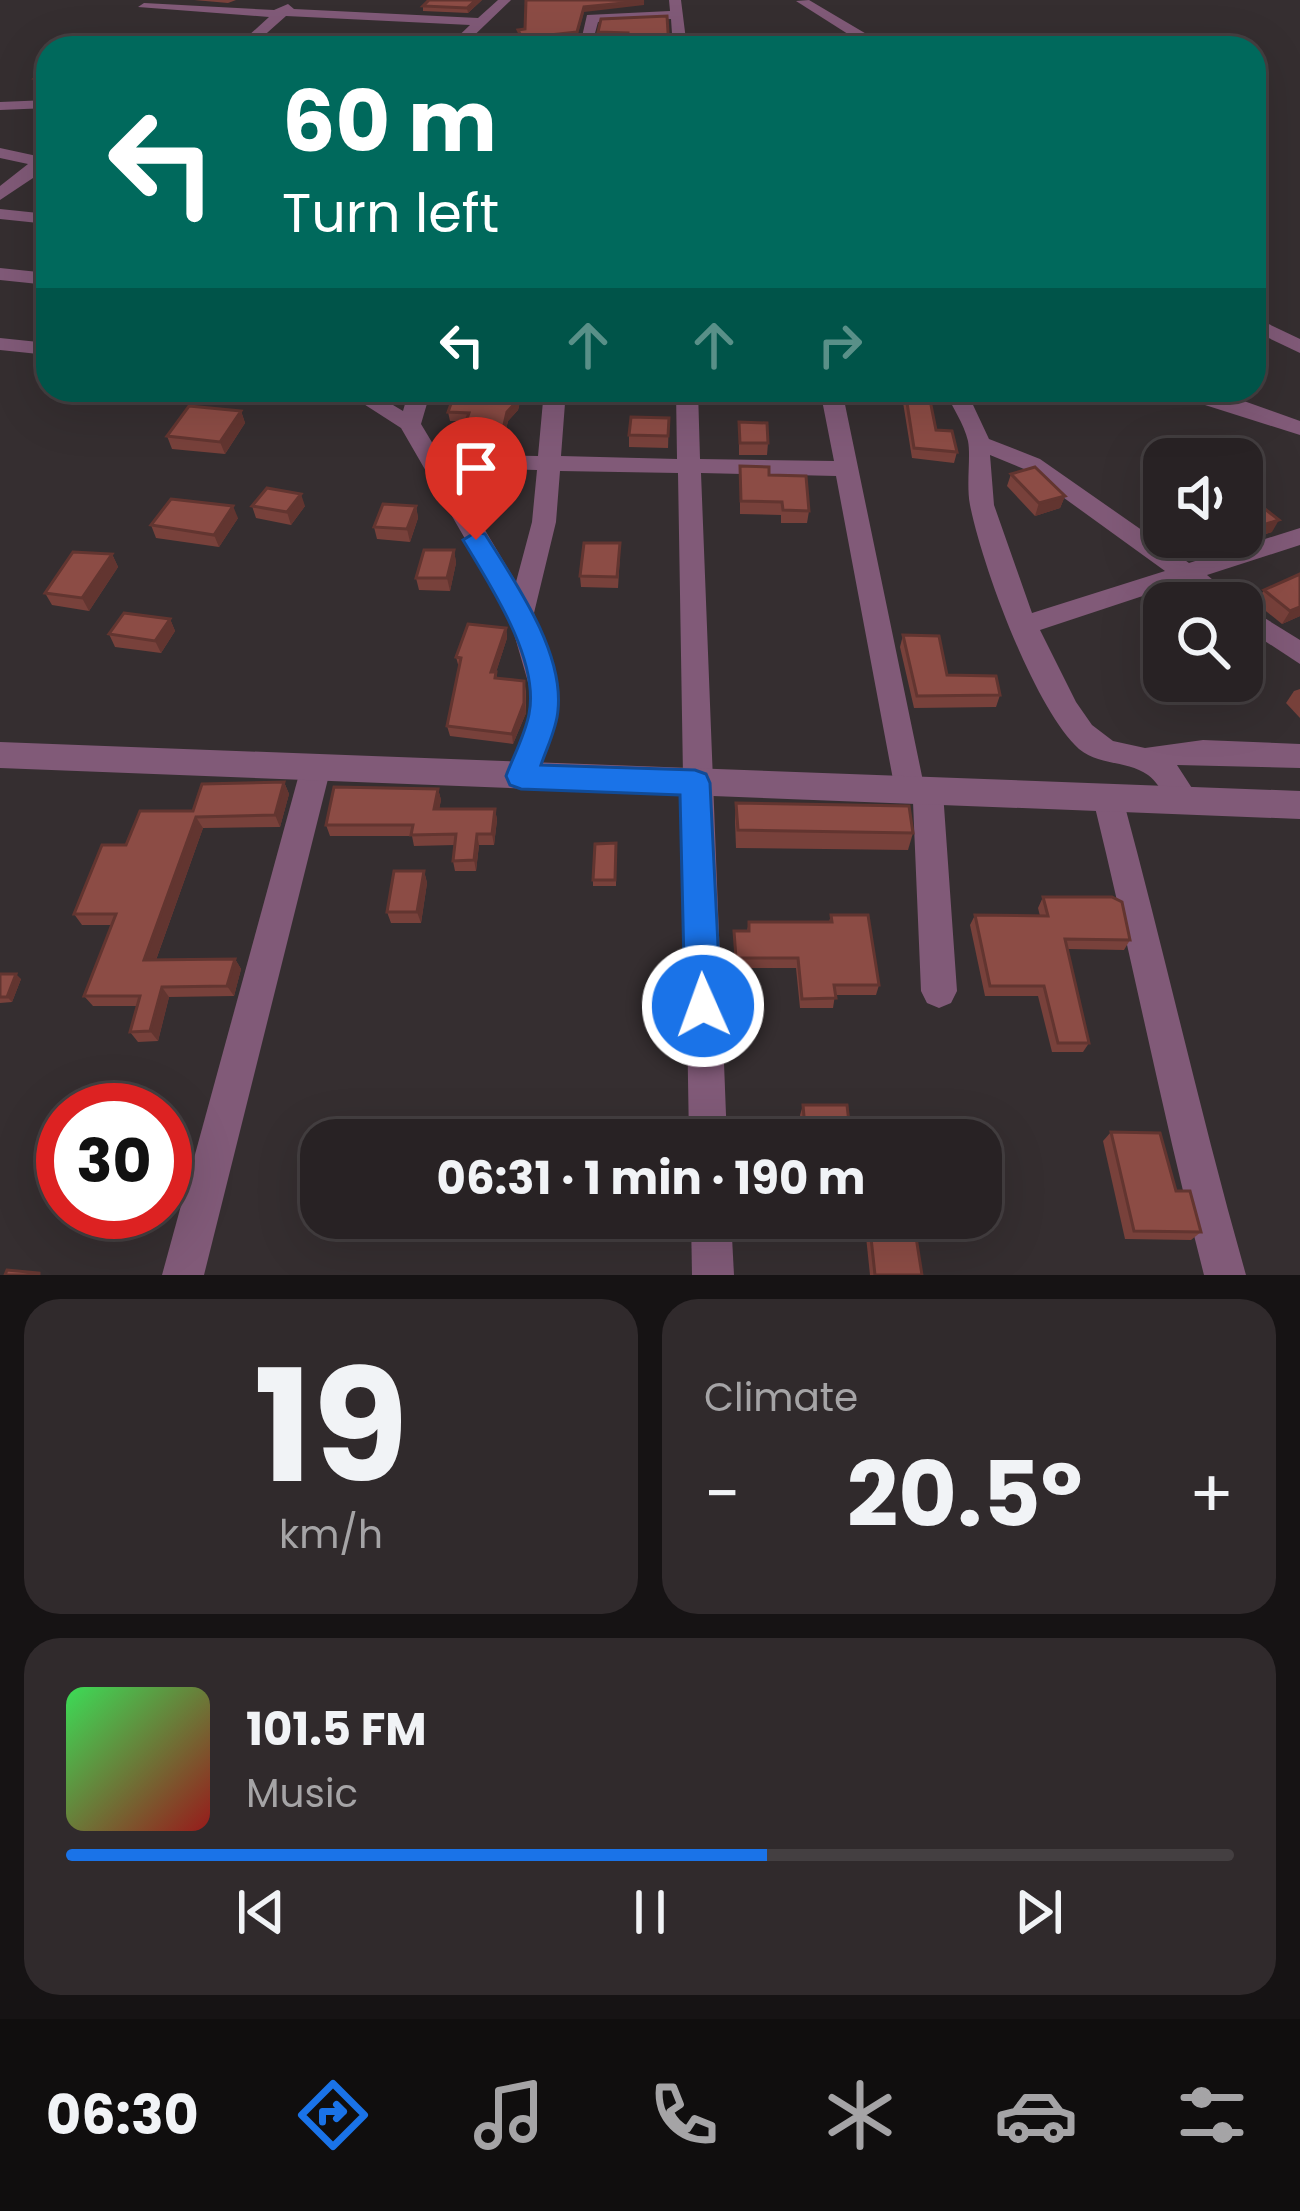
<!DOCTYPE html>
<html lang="en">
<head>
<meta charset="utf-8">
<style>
  body { margin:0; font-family:Poppins,sans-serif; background:#302a2c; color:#f1f3f6; height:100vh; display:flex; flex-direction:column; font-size:45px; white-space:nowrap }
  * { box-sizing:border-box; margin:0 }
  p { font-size:39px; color:#a5a4a6 }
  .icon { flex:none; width:66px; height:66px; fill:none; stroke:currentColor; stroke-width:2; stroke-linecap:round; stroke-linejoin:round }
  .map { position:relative; height:1275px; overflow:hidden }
  .panel { display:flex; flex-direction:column; gap:24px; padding:24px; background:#161314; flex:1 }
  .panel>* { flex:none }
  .top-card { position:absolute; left:36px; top:36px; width:1230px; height:366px; border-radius:36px; box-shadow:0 12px 48px #0002,0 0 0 3px #443f41; background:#00695c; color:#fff; overflow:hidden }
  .buttons { position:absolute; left:1143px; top:438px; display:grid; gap:24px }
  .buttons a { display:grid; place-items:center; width:120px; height:120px; border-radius:24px; background:#282224; box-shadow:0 12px 48px #0002,0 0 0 3px #443f41; font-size:60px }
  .speed { position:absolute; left:36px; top:1083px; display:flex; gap:24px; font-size:60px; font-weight:700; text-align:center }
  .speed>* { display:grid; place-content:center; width:156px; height:156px; border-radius:50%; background:#282224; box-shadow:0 12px 48px #0002,0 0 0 3px #443f41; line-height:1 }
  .speed .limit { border:18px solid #d22; background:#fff; color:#111 }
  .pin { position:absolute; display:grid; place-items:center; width:102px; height:102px; color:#fff; margin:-123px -51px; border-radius:50% 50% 50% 0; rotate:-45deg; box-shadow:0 0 12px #0007 }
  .pin .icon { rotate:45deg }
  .me { position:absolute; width:132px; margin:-66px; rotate:358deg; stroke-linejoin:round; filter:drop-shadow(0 0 9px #0008) }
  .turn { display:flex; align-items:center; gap:42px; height:252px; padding:0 48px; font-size:54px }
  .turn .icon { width:156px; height:156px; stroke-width:2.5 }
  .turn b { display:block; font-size:84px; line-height:102px }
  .lanes { display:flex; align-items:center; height:114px; padding:0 48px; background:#0003; justify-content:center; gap:60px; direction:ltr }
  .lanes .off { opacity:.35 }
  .big { font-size:90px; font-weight:700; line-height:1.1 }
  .panel .card { flex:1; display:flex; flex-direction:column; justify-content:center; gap:18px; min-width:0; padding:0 42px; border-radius:36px; background:#302a2c }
  .panel .dial { align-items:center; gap:0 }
  .dial b { font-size:156px; line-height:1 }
  .song { display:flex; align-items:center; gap:36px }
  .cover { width:144px; height:144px; border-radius:18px; background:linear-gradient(135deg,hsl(130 70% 55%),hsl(0 70% 35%)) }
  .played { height:12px; border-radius:6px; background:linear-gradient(90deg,#1a73e8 60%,#443f41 60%) }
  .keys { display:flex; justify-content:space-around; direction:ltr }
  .heat { display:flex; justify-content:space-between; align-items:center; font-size:66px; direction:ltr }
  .panel .tiles { flex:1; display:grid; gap:24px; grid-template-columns:1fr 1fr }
  .card:last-child { grid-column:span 2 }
  .trip { position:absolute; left:300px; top:1119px; width:702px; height:120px; border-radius:36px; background:#282224; box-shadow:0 12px 48px #0002,0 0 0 3px #443f41; font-weight:700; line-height:120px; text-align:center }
  .tabs { display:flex; height:192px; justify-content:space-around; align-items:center; background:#100e0e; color:#a5a4a6 }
  .tabs .icon { width:84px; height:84px }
  .tabs .on { color:#1a73e8 }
  .tabs b { font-size:54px; color:#f1f3f6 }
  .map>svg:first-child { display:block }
</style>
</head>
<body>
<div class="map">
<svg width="1300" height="1275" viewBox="0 0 1300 1275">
  <rect width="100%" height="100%" fill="#352e30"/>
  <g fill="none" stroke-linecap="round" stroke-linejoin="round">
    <g fill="#815a78" fill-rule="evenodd">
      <polygon points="498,0 511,0 461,48 446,48 470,25 286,16 250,48 235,48 269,17 138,7 144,3 274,10 288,4 294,9 478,18"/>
      <polygon points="669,0 681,0 687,48 673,48 671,19 598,22 591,48 519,48 581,41 587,15 670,11"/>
      <polygon points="809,0 885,45 887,48 870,48 796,1"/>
      <polygon points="48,100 48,108 0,110 0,102"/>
      <polygon points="0,148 37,156 48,150 48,168 0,200 0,186 28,164 0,158"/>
      <polygon points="0,209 48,214 48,224 0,219"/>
      <polygon points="0,268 48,273 48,285 0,280"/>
      <polygon points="1254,317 1300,339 1300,353 1254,331"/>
      <polygon points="0,338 48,343 48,355 0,350"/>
      <path d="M342 390H368L403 411 409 390H431L421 424 439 454 538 456 544 390H566L561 456 677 459 676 390H698L700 459 834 461 820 390H842L923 781 939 783 943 792 957 991 951 1003 939 1008 927 1003 921 991 913 802 899 799 895 790 836 476 701 473 727 1140H689L678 473 560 471 556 522 534 613 558 689V714L536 776 532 785 521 788 510 785 506 776 530 714V689L508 613 401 428ZM448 468 537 470 532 522 516 582Z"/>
      <path d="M944 390H966L989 439 1040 459 1189 563 1300 528V545L1207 575 1241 603H1210L1182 583 1040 630 1076 702 1092 725 1113 741 1145 748 1203 740 1300 744V768L1177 765 1199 799 1195 808C1168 817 1166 788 1148 775 1127 760 1099 766 1079 749 1034 708 982 565 970 505 966 484 971 457 968 441 964 424 952 406 944 390ZM990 455 1024 469 1165 571 1032 613 994 505Z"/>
      <polygon points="1188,390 1213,390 1300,421 1300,435 1205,405"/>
      <polygon points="1242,604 1300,640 1300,664 1242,626"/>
      <polygon points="316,755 327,758 331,767 204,1275 162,1275 301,767 305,758"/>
      <path d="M1108 786 1119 790 1123 799C1166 958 1201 1117 1246 1275H1204C1163 1117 1132 958 1093 799L1097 790Z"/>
      <polygon points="691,1218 731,1218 734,1275 692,1275"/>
    </g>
    <polygon fill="#815a78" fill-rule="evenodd" points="0,742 1300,791 1300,819 0,768"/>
  </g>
  <g fill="#78413b">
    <polygon points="194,0 236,0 228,3"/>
    <polygon points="482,0 468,13 423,11 423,6"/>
    <polygon points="601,19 669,48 628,40 598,40"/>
    <polygon points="48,66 48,83 37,83 35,78"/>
    <polygon points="64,390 104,390 93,403 69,401"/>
    <polygon points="456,390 523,390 518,410 508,421 501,451 473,450 473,439 465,438 463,430 466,421 450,421 448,412"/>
    <polygon points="901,390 928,390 936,430 957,452 954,463 912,458"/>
    <polygon points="241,411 245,423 225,454 172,449 167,436"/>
    <polygon points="669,418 668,448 629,447 629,435"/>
    <polygon points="739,422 768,443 767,455 739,455"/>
    <polygon points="740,466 769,475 809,511 807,523 781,523 781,515 740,514"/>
    <polygon points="1011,474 1065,496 1060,508 1035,516 1007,486"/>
    <polygon points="252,506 305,506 291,525 256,518"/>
    <polygon points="416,506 418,518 410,542 377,539 374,527"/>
    <polygon points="1242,517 1272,532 1243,541 1238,537 1242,537"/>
    <polygon points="238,518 219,547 156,538 151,525"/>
    <polygon points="1180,537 1234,537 1230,545 1194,557 1177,542"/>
    <polygon points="454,550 456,563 450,591 419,590 416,578"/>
    <polygon points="112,554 118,567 89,611 52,605 45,593"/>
    <polygon points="620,554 618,588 581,587 580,576"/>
    <polygon points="1264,590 1300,616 1282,624 1256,603"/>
    <polygon points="170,619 175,631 161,653 115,647 109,634"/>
    <polygon points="506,628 507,638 496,672 497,678 524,681 526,691 526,713 513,744 450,736 447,726 459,668 456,657"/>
    <polygon points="903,635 947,675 1000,695 996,707 914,708 900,647"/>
    <polygon points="1300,689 1300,718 1286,703 1294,691"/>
    <polygon points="284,782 289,794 280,827 203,828 156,960 235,959 241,969 234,996 169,997 158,1041 138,1042 130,1032 137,1006 93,1006 84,996 111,925 82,925 74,914 126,845 193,811"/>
    <polygon points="438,789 441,800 439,809 495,809 497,820 494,845 479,845 476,871 455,871 453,861 455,845 414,846 412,836 330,836 326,825"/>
    <polygon points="736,803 913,833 908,850 736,848 735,821"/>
    <polygon points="616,843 616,886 593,886 593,880"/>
    <polygon points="424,871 427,883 421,923 391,923 387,912"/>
    <polygon points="1043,897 1130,940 1124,950 1068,949 1089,1043 1083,1052 1052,1052 1038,996 985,996 970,925 975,915 1040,916 1038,908"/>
    <polygon points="831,915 879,985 876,995 835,995 833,1008 800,1008 796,968 735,968 734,931 747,931 749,922 829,922"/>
    <polygon points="0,974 21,979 12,1002 0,1003"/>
    <polygon points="803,1105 851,1140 802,1140 800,1115"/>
    <polygon points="1111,1132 1176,1191 1201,1232 1191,1240 1125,1239 1103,1141"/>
    <polygon points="869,1219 922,1275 870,1275 865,1227"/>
  </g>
  <g fill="#623530">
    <polygon points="476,0 482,0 468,13 467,8"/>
    <polygon points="644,1 644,5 584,12 577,37 522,43 522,38 584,7"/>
    <polygon points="88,390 104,390 93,403"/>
    <polygon points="520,390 523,390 518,410 508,421 501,451 500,442 507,412"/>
    <polygon points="241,411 245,423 225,454 220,442"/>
    <polygon points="301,494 305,506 291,525 287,512"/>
    <polygon points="1065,496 1060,508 1035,516 1039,503"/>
    <polygon points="233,506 238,518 219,547 214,535"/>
    <polygon points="416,506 418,518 410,542 407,529"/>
    <polygon points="1279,520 1272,532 1243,541 1250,529"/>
    <polygon points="1223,537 1234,537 1230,545 1194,557 1200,544"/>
    <polygon points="454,550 456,563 450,591 447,578"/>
    <polygon points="112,554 118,567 89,611 82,598"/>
    <polygon points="1300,607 1300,616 1282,624 1290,611"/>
    <polygon points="170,619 175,631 161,653 155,641"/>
    <polygon points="506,628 507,638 493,682 491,672"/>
    <polygon points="524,681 526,713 513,744 512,734"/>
    <polygon points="284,782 289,794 280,827 275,815"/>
    <polygon points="438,789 441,800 437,820 434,809"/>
    <polygon points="495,809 497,820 494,845 492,834"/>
    <polygon points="196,817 203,828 152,971 144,960"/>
    <polygon points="477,834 479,845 476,871 474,860"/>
    <polygon points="424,871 427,883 421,923 417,912"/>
    <polygon points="235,959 241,969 234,996 227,986"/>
    <polygon points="16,974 21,979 12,1002 7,997"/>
    <polygon points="162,987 169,997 158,1041 150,1031"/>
  </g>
  <g fill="#8c4c45" stroke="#623530" stroke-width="3">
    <polygon points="429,0 476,0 467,8 423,6"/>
    <polygon points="526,0 608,0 644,1 584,7 577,32 522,38 518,30 525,29"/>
    <polygon points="667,16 669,48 628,48 628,33 598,32 601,19"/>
    <polygon points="169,37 163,42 168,42 162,48 68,48 79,38"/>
    <polygon points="253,43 296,44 292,48 249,48"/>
    <polygon points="48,66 48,78 35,78"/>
    <polygon points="456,390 520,390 517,401 507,412 500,442 472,441 475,430 463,430 469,413 448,412"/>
    <polygon points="905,390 928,390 936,430 952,431 957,452 914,448"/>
    <polygon points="189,406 241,411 220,442 167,436"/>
    <polygon points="631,417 669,418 668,436 629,435"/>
    <polygon points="739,422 767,423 768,443 740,443"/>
    <polygon points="740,466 769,467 769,475 806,476 809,511 783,510 782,502 741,501"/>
    <polygon points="1035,467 1065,496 1039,503 1011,474"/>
    <polygon points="267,488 301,494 287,512 252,506"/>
    <polygon points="171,499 233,506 214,535 151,525"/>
    <polygon points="383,504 416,506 407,529 374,527"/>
    <polygon points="1265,509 1279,520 1250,529 1242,523 1242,517"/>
    <polygon points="1191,537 1223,537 1200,544"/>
    <polygon points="584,543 620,543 617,577 580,576"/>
    <polygon points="424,550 454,550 447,578 416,578"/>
    <polygon points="73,552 112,554 82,598 45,593"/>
    <polygon points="1300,574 1300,607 1290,611 1264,590"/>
    <polygon points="124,613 170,619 155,641 109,634"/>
    <polygon points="468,624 506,628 491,672 496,672 495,678 524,681 524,703 512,734 447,726 461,658 456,657"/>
    <polygon points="903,635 939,636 947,675 996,676 1000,695 917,696"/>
    <polygon points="284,782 275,815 196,817 144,960 235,959 227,986 162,987 150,1031 130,1032 140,996 84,996 116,914 74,914 102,845 126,845 140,811 193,811 202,784"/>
    <polygon points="334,787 438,789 434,809 495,809 492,834 477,834 474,860 453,861 456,834 411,835 413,825 326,825"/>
    <polygon points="736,803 909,806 913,833 738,830"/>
    <polygon points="616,843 615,880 593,880 595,844"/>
    <polygon points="394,871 424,871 417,912 387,912"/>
    <polygon points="1043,897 1112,897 1122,902 1130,940 1065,939 1089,1043 1058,1043 1044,986 990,986 975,915 1048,916"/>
    <polygon points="831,915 868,915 879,985 834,985 836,998 802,999 798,958 736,958 734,931 749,931 749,922 832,922"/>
    <polygon points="0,974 16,974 7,997 0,997"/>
    <polygon points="803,1105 847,1105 851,1140 806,1140"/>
    <polygon points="1111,1132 1160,1133 1176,1191 1190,1191 1201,1232 1134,1231"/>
    <polygon points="913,1218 922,1275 875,1275 869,1219"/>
    <polygon points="7,1270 39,1273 39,1275 5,1275"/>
  </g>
  <path fill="#1a73e8" stroke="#114b97" stroke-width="3" d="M476 532 485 534C515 582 564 651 558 710 557 728 547 747 541 765L695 770 706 774 710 783 721 1006 716 1018 703 1023 691 1018 685 1006 680 795 521 789 510 785 506 776C513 757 525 735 529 714 540 660 490 585 463 540Z"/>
</svg>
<div class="buttons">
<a><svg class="icon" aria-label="sound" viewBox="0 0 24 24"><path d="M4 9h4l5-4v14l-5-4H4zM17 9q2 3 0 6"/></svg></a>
<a><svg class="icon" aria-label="search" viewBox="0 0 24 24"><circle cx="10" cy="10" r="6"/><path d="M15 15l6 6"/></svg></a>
</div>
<div class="speed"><div class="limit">30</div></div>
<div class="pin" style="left:476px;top:540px;background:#d93025"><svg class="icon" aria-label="arrive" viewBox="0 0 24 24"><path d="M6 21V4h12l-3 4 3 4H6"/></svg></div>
<svg class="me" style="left:703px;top:1006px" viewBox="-20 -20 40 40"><circle r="17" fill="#1a73e8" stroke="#fff" stroke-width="3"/><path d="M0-11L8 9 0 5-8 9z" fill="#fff"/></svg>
<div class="trip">06:31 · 1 min · 190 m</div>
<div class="top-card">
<div class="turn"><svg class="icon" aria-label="left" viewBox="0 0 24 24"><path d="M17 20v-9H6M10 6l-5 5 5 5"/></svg><div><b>60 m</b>Turn left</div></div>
<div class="lanes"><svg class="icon" aria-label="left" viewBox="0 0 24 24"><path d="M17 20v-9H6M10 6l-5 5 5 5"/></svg><svg class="icon off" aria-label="ahead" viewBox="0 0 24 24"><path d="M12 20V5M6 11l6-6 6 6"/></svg><svg class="icon off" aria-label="ahead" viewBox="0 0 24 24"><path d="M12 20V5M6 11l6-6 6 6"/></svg><svg class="icon off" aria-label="right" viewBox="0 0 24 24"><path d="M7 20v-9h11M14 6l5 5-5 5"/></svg></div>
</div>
</div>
<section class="panel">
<div class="tiles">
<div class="card dial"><b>19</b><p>km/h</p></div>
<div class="card"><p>Climate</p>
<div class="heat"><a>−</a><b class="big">20.5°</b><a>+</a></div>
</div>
<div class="card">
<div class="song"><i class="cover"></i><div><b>101.5 FM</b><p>Music</p></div></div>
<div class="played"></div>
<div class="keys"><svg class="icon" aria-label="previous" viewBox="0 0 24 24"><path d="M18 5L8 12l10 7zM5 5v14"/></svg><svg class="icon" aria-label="pause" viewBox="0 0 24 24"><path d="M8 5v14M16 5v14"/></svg><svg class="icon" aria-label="next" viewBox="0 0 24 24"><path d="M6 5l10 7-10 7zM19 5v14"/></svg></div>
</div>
</div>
</section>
<nav class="tabs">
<b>06:30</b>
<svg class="icon on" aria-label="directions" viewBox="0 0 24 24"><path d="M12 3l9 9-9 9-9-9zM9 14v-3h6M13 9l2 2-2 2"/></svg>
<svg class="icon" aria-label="music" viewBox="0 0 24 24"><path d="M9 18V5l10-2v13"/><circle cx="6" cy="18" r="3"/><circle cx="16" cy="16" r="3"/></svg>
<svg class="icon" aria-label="phone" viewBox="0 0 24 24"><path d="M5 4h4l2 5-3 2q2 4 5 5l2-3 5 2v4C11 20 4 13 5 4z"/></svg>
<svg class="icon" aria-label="climate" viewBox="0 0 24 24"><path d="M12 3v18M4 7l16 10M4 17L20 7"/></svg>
<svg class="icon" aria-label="car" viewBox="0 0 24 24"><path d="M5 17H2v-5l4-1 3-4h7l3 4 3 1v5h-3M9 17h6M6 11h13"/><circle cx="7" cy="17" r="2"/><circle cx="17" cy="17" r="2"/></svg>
<svg class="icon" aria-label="filters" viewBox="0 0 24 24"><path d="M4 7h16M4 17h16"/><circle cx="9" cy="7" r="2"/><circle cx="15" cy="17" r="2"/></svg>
</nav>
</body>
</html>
